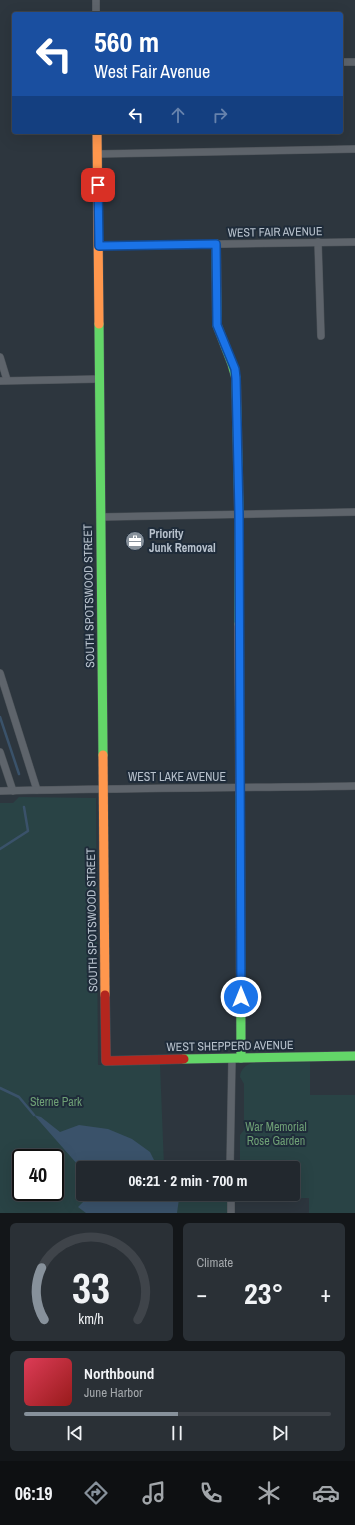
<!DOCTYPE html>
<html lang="en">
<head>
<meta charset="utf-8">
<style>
  body { margin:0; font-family:"Archivo Narrow",sans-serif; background:#2a3036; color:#f1f3f6; height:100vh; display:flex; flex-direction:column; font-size:15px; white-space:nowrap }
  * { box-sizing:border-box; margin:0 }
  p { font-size:13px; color:#a2a6aa }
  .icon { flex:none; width:22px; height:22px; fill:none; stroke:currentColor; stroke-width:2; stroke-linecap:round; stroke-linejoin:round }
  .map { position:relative; height:1213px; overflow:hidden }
  .drawer { display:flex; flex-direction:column; gap:10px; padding:10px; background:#131619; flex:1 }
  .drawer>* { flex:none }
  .top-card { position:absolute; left:12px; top:12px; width:331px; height:122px; border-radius:4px; box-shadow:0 4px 16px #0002,0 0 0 1px #3f444a; background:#1a4fa0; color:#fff; overflow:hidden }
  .speed { position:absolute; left:12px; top:1149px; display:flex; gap:8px; font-size:20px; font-weight:700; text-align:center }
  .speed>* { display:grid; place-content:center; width:52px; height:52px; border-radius:50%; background:#22282e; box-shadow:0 4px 16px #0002,0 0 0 1px #3f444a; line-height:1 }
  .speed .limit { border:2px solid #111; border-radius:6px; background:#fff; color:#111 }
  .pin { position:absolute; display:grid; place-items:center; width:34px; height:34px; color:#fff; margin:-17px; border-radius:8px; box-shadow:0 2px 6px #0006 }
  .me { position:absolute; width:44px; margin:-22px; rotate:0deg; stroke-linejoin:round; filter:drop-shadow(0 0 3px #0008) }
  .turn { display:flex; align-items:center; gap:14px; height:84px; padding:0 16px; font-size:18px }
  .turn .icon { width:52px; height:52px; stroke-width:2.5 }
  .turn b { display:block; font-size:28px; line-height:34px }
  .lanes { display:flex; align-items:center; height:38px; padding:0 16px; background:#0003; justify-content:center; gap:20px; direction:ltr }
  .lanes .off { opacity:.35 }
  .big { font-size:30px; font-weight:700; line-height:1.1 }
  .drawer .card { flex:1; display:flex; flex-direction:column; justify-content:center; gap:6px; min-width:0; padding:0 14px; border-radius:6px; background:#2a3036 }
  .drawer .dial { align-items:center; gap:0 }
  .dial svg { height:104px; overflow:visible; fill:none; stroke:#3f444a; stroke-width:7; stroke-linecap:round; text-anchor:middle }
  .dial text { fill:#f1f3f6; stroke:none }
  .song { display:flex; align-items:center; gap:12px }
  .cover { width:48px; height:48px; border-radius:6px; background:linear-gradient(135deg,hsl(350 70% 55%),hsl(0 70% 35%)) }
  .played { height:4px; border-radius:2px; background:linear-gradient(90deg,#87919b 50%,#3f444a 50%) }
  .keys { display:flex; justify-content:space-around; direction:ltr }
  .heat { display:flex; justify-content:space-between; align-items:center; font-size:22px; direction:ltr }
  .drawer .tiles { flex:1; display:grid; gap:10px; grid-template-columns:1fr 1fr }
  .card:last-child { grid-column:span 2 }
  .trip { position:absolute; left:76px; top:1161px; width:224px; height:40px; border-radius:4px; background:#22282e; box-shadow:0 4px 16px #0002,0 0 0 1px #3f444a; font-weight:700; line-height:40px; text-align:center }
  .tab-bar { display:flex; height:64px; justify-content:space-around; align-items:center; background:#0e1012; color:#a2a6aa }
  .tab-bar .icon { width:28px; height:28px }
  .tab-bar .current { color:#87919b }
  .tab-bar b { font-size:18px; color:#f1f3f6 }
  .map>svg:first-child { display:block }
</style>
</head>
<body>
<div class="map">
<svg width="355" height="1213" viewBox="0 0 355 1213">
  <rect width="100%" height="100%" fill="#2d363e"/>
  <g fill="#294345" fill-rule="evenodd">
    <path d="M19 797 96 798 98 1065 160 1064 164 1166H230V1168H83V1194H231V1213H0V803H13ZM21 1158H55V1192H21Z"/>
    <path d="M310 1062V1095H355V1213H309V1198L243 1199 244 1194H293V1168H240V1135L244 1130V1084L240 1077C240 1070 246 1064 253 1063Z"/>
  </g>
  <g fill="#3a526a">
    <polygon points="34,1115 41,1117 60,1132 79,1125 108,1129 132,1139 150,1152 158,1168 83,1168 83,1175 78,1165"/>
    <polygon points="96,1194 177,1194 179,1199 177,1213 86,1213 78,1207 84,1201 92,1201 96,1197"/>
  </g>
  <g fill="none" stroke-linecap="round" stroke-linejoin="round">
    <g stroke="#3a526a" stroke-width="2.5">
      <polyline points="0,717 19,774"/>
      <polyline points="0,849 28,831 24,807"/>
      <polyline points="0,1088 19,1097 34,1115"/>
    </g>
    <defs>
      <g id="street">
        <polyline points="96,0 96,14"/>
        <polyline points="341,62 355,62"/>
        <polyline points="97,154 355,149"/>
        <polyline points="318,242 321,336"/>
        <polyline points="99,246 355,242"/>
        <polyline points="0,357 7,380"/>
        <polyline points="0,381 99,379"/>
        <polyline points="100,517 355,512"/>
        <polyline points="0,673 37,790"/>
        <polyline points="0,752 13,791"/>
        <path d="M0 791C118 788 237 788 355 786"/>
        <polyline points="230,1168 232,1058"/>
        <polyline points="231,1194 231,1213"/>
      </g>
      <g id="fast">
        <polyline points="216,244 217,325 232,364 236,378 239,514 239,624"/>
        <polyline points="99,324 103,755"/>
        <polyline points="240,794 241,1058"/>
        <polyline points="184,1059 355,1056"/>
      </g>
      <g id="slow">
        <polyline points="97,132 99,324"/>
        <polyline points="239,624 240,794"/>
        <polyline points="103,755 105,995"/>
      </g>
      <polyline id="jam" points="105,995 106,1061 184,1059"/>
    </defs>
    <use href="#street" stroke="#4c5258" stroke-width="8"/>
    <use href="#fast" stroke="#4c5258" stroke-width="10"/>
    <use href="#slow" stroke="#4c5258" stroke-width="10"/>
    <use href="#jam" stroke="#4c5258" stroke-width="10"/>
    <use href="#street" stroke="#5e646b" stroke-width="7"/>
    <use href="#fast" stroke="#63d668" stroke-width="9"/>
    <use href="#slow" stroke="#ff974d" stroke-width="9"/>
    <use href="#jam" stroke="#b3261e" stroke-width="9"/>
  </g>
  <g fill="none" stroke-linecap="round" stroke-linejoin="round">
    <defs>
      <polyline id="route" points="98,185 99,246 216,244 217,325 235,369 236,378 239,514 241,997"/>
    </defs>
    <use href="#route" stroke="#114b97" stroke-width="10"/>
    <use href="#route" stroke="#1a73e8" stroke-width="7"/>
  </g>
  <defs>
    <symbol id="office-disc" viewBox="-11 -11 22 22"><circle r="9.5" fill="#87919b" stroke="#1f2c3a"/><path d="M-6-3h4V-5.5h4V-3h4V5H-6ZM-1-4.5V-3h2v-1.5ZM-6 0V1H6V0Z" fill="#fff"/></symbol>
  </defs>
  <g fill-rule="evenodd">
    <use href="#office-disc" x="124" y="530" width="22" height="22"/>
  </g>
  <g text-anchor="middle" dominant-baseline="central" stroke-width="4" stroke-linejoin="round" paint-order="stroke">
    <g font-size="12" fill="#b8c2cd" stroke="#1f2c3a">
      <text transform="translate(275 232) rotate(-1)">WEST FAIR AVENUE</text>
      <text transform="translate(89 596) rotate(-91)">SOUTH SPOTSWOOD STREET</text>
      <text x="177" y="777">WEST LAKE AVENUE</text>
      <text transform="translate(92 920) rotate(-91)">SOUTH SPOTSWOOD STREET</text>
      <text transform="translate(230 1046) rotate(-1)">WEST SHEPPERD AVENUE</text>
    </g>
    <g font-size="12" font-weight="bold" fill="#b8c2cd" stroke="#1f2c3a" text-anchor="start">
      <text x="149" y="534">Priority<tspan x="149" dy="14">Junk Removal</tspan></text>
    </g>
    <g font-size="12" fill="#6e9f75" stroke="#1f2c3a">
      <text x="56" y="1102">Sterne Park</text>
      <text x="276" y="1127">War Memorial<tspan x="276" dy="14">Rose Garden</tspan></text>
    </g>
  </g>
</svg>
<div class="speed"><div class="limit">40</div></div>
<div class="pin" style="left:98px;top:185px;background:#d93025"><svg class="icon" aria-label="arrive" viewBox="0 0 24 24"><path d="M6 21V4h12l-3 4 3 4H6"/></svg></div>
<svg class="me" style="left:241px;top:997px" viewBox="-20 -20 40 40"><circle r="17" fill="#1a73e8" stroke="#fff" stroke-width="3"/><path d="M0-11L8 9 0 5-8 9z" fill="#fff"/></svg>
<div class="trip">06:21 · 2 min · 700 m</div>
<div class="top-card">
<div class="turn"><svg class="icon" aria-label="left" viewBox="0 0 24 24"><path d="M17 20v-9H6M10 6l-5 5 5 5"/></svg><div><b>560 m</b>West Fair Avenue</div></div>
<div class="lanes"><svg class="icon" aria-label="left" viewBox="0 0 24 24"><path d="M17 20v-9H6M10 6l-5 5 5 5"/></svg><svg class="icon off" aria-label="ahead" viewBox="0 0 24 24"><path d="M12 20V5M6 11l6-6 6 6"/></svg><svg class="icon off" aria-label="right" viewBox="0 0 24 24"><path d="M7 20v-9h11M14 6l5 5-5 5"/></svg></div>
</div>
</div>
<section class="drawer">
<div class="tiles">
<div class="card dial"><svg viewBox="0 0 100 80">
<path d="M14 69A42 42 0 1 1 86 69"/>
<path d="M14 69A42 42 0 0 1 12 29" stroke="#87919b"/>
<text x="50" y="56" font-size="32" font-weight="700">33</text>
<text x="50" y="72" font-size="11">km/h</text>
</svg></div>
<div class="card"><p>Climate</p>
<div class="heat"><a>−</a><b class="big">23°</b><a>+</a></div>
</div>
<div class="card">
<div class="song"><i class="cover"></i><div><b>Northbound</b><p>June Harbor</p></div></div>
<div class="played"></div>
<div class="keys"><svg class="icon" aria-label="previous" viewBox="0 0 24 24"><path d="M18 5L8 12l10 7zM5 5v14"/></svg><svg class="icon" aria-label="pause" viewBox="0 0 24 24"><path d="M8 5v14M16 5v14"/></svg><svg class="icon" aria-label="next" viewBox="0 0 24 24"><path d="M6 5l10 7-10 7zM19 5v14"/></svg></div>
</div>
</div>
</section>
<nav class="tab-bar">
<b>06:19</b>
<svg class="icon current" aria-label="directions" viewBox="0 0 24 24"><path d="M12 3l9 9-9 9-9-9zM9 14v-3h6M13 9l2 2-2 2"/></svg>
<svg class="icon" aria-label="music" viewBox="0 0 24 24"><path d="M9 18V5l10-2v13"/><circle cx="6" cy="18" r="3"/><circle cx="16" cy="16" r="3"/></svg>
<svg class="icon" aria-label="phone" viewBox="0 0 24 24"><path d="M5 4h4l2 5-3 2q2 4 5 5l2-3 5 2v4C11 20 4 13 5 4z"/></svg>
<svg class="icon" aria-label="climate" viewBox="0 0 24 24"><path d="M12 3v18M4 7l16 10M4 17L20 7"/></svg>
<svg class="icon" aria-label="car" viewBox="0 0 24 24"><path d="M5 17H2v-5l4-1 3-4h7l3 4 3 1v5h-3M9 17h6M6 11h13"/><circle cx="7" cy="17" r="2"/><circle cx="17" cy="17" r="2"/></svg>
</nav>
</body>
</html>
